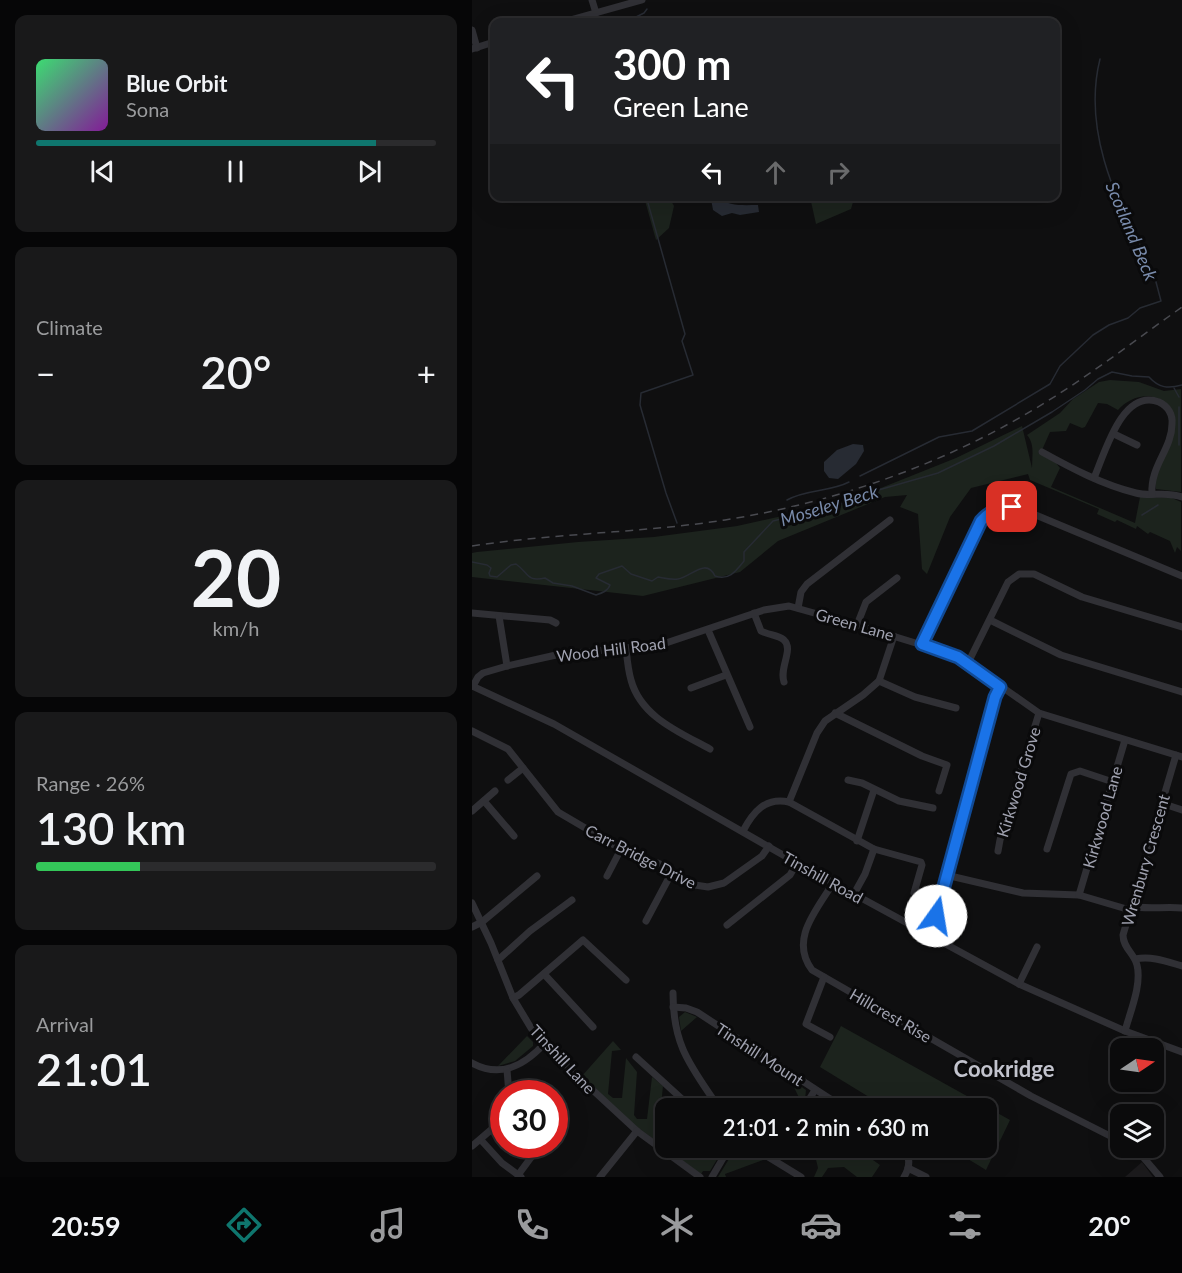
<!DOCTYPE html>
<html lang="en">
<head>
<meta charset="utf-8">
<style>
  body { margin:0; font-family:Lato,sans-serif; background:#19191a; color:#f1f3f6; height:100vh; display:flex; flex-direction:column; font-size:22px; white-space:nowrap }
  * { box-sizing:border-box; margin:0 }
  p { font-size:20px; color:#9a9b9d }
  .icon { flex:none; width:33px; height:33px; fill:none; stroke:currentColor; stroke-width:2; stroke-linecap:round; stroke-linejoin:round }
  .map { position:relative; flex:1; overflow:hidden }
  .details { display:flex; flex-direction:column; gap:15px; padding:15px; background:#060607; width:472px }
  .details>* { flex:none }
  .top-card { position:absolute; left:18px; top:18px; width:570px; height:183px; border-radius:12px; box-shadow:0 6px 24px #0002,0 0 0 2px #2b2b2d; background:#202124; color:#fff; overflow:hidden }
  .needle { width:39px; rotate:77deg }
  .buttons { position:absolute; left:638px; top:1038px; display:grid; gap:12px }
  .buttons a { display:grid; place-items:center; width:54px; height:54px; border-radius:12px; background:#0b0b0c; box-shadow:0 6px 24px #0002,0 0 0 2px #2b2b2d; font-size:30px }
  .speed { position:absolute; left:18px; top:1080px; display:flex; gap:12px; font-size:30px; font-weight:700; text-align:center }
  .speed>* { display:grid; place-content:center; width:78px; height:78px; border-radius:50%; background:#0b0b0c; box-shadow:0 6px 24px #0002,0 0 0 2px #2b2b2d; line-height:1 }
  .speed .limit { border:9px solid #d22; background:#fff; color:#111 }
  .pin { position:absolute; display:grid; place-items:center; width:51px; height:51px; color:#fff; margin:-26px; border-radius:12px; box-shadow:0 3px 9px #0006 }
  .me { position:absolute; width:66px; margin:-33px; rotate:13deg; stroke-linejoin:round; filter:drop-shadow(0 0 4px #0008) }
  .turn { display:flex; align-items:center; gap:21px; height:126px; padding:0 24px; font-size:27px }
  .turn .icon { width:78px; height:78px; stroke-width:2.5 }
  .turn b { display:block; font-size:42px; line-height:51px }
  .lanes { display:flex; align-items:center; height:57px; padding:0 24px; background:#0003; justify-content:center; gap:30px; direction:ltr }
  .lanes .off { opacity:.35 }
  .big { font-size:45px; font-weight:600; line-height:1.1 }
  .details .tile { flex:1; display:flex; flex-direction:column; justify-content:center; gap:9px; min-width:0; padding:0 21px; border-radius:12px; background:#19191a }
  .details .dial { align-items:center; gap:0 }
  .dial b { font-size:78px; line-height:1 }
  .song { display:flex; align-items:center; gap:18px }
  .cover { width:72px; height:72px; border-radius:9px; background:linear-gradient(135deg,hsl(140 70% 55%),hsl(290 70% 35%)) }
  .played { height:6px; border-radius:3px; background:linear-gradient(90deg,#0f766e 85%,#2b2b2d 85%) }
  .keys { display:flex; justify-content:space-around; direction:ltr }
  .heat { display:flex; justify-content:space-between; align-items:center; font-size:33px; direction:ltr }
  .charge { height:9px; border-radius:4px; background:linear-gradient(90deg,#34c759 26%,#2b2b2d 0) }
  .trip { position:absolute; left:183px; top:1098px; width:342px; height:60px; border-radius:12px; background:#0b0b0c; box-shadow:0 6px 24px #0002,0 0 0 2px #2b2b2d; font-weight:600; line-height:60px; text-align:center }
  .menu { display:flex; height:96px; justify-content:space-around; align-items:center; background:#040405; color:#9a9b9d }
  .menu .icon { width:42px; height:42px }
  .menu .active { color:#0f766e }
  .menu b { font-size:27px; color:#f1f3f6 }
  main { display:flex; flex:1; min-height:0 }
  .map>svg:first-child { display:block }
</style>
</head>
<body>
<main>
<section class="details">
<div class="tile">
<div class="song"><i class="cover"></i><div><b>Blue Orbit</b><p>Sona</p></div></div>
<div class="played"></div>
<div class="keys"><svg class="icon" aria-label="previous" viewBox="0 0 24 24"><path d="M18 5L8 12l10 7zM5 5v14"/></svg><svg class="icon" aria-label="pause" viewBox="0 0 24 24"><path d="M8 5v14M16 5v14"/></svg><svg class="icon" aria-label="next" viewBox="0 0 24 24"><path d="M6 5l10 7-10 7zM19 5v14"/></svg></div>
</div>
<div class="tile"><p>Climate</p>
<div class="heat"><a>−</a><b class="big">20°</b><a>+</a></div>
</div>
<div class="tile dial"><b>20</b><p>km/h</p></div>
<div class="tile"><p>Range · 26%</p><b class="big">130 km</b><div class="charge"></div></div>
<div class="tile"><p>Arrival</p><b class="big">21:01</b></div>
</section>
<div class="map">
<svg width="710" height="1177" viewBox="0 0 710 1177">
  <rect width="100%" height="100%" fill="#0f0f10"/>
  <polygon fill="#1c1b1d" points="670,1162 681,1177 653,1177"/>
  <g fill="#1c231d">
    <polygon points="172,197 197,197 202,206 197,228 184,240"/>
    <polygon points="338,197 380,197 381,202 379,209 344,224"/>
    <path d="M638 380 667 382 692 391 709 389V492L684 489 683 479 700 438 694 403C679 391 658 396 646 410L635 404 626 403 613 427 610 428 598 423 594 431 578 432 570 450 568 449 566 453 584 463 588 468 579 487 663 523 668 497 700 498 709 502V551L705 547 703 553 698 541 678 532 676 534 665 526 664 529 645 520 643 522 625 514 627 509 558 480 556 474 499 488 478 517 455 574 450 569 446 514 428 507 435 495 413 497 306 541 268 572 171 596 0 577V553L5 552 106 542 182 537 265 526 355 506 409 488 484 458 550 426 560 468C560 456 563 444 555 435L588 413 601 399 627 382Z"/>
    <polygon points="213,1012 225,1017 209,1031 207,1017"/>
    <polygon points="369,1026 538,1120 514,1170 478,1148 514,1148 514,1108 415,1108 348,1067"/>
    <polygon points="55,1036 61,1042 61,1046 43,1061 26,1066"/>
    <polygon points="141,1041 149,1050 140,1051 136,1094 141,1098 150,1098 154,1058 165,1072 162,1115 165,1119 175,1119 180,1077 191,1086 186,1135 193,1139 194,1148 210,1148 214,1156 236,1148 252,1148 238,1171 231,1171 229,1174 161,1124 110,1076"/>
    <polygon points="318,1079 334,1090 332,1108"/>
    <polygon points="346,1098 359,1106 354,1108 339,1108 342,1101"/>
    <polygon points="359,1148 384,1148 408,1165 400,1177 385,1177 372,1167 356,1168 350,1177 342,1177 346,1168 342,1151"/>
    <polygon points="269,1152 291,1160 253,1174 254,1177 246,1177 260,1154"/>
  </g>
  <g fill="#272b33">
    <path d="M240 197H246C256 207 273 205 286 205L287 212 268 215 260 213 250 216 241 210 239 199Z"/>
    <polygon points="381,444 391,445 392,451 384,464 366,479 357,478 352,471 352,462 365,450"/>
  </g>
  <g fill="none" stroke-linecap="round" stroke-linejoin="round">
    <g stroke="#272b33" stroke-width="1.5">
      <polyline points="160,22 162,18 172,13 175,9"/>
      <polyline points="174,196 213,334 210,341 221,375 169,393 168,405 194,493 205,523"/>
      <polyline points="702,388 707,397"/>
      <polyline points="707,407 707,445"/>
      <path d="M388 476 467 437 500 431 578 384 588 366 621 335 637 325 656 318 668 308 689 301 684 282 673 263V254C641 196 611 127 628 59"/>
      <path d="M315 500C334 489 358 492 377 482"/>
      <polyline points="670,515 686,505"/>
      <path d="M0 562 15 565 19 568 17 573 18 576 25 577 39 565 44 564C57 573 54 582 73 578L81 583 100 586 124 595C130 593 136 591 138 585L124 578 127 574 150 566 159 574 180 581 186 577C192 578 199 580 206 579 219 577 234 557 243 576 257 581 264 571 272 561V552L301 521 368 504 394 497 403 491 466 473 522 446 580 412 613 390 626 379 640 372 660 376 677 377C687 388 696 389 710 385"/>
    </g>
    <g stroke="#303035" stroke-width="7">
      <polyline points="120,0 124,13"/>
      <polyline points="91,22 170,0"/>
      <polyline points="0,30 5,48"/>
      <polyline points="0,49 22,42"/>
      <polyline points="642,434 665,445"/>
      <path d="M570 452C599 468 631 485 664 493 679 497 695 491 710 497"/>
      <path d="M622 478C633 453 650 388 687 402 696 406 701 415 700 424 700 449 678 466 680 494"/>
      <polyline points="326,608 329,592 335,584 418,520"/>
      <polyline points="0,613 78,620 84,623"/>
      <path d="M282 613 289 631C296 635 306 635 312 640 322 649 307 668 312 682"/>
      <polyline points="27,616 35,666"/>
      <polyline points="518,620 589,655 710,692"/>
      <polyline points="385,625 394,602 425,578"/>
      <polyline points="236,630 278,727"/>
      <path d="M450 644 509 521C519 510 531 505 547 508L710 576"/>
      <path d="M154 648C155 658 156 670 159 680 169 717 207 732 238 749"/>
      <polyline points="496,663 536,582 547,574 562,574 610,597 710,627"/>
      <polyline points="407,681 443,697 484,708"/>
      <polyline points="0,686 82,724 325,863 547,984 653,1031 710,1052"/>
      <polyline points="1,686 6,677 11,673 35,666 84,655 191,644 292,610 317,606 385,625 476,653 496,663 567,713 710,757"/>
      <polyline points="219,688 254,675"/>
      <polyline points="363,713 450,756 475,765 467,791"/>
      <polyline points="0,731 36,749 86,812 149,849 165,857 186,863 223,885 236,887 252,883 290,856 297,846"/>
      <polyline points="36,780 51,768"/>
      <polyline points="376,780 390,783 427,801 461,808"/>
      <polyline points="12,801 42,836"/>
      <polyline points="317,802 345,733 353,721 391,695 407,681 422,636"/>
      <polyline points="689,803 710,810"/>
      <polyline points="0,811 23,791"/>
      <path d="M271 831C281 812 293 797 317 802L402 849 449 862 450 865 442 893"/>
      <polyline points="385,841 402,790"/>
      <polyline points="575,849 599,774 608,771 641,782"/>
      <polyline points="526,851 528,840 567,713"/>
      <polyline points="474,875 551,893 607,895 658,910"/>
      <polyline points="135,876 149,849"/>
      <path d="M361 883C345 910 317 939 340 970L559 1096 648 1141"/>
      <polyline points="382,894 393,874 402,849"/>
      <polyline points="607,895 653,740"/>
      <polyline points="0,903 19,943 41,998 59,1028 99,1070 165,1131 228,1177"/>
      <path d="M659 906C675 910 693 906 710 908"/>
      <polyline points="174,921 200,872"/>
      <polyline points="255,925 318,875 325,863"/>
      <polyline points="0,927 10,922 65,876"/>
      <polyline points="459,936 474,875 523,697 528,687"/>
      <path d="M663 959C680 956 693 961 710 966"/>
      <polyline points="26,960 58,931 100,900"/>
      <polyline points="72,974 121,1027"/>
      <polyline points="352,977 334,1024 358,1037"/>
      <polyline points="547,984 565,947"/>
      <path d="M201 993C201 1047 219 1066 247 1108"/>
      <polyline points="41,998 47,995 111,940 154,980"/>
      <polyline points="201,1007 214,1008 225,1012 372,1108"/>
      <path d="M653 1031C658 1012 670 985 665 965 662 953 651 948 651 935L704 755"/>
      <polyline points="164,1057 210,1099 216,1108"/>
      <path d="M0 1063C29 1079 53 1065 73 1043"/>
      <polyline points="35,1070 37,1094"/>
      <polyline points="336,1108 338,1098 343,1090"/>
      <polyline points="9,1140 30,1163 49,1177"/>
      <polyline points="0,1146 20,1129 32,1113"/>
      <polyline points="272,1148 288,1152 329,1177"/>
      <path d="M431 1148C439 1157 438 1167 432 1177"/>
      <polyline points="659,1148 671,1157 688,1177"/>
      <polyline points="436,1168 454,1177"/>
      <polyline points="46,1175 69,1144"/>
      <polyline points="128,1177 165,1131"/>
      <polyline points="240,1177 257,1148"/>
    </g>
    <path stroke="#494a50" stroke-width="1.5" stroke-dasharray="8 6" stroke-linecap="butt" d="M0 546C84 533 169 533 253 520 353 504 452 471 540 422 600 389 654 347 710 307"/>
  </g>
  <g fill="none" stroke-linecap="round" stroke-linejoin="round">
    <defs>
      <path id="route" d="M464 916 523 697 528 687 486 657 450 644 509 521C518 511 526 508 540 507"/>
    </defs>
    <use href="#route" stroke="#114b97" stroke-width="15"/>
    <use href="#route" stroke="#1a73e8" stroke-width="10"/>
  </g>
  <g text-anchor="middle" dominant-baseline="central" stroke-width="6" stroke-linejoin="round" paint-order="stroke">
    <g font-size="16" fill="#a1a3b1" stroke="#0a0a0b">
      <text transform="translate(383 624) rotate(16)">Green Lane</text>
      <text transform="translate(139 649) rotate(-7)">Wood Hill Road</text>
      <text transform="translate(546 782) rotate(-73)">Kirkwood Grove</text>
      <text transform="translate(630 817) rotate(-74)">Kirkwood Lane</text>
      <text transform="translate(169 856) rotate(27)">Carr Bridge Drive</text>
      <text transform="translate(673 860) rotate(-74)">Wrenbury Crescent</text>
      <text transform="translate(351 877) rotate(29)">Tinshill Road</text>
      <text transform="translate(419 1015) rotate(30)">Hillcrest Rise</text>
      <text transform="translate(288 1054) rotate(33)">Tinshill Mount</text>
      <text transform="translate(91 1059) rotate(47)">Tinshill Lane</text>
    </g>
    <g font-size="18" font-style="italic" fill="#798bab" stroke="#0a0a0b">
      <text transform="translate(660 231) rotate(67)">Scotland Beck</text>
      <text transform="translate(357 505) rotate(-17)">Moseley Beck</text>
    </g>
    <g font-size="22" font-weight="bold" fill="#c2c3cd" stroke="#0a0a0b">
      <text x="532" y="1068">Cookridge</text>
    </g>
  </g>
</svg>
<div class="buttons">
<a><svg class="needle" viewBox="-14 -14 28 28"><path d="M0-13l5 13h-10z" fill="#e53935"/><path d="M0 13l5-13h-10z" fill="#9a9b9d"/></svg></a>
<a><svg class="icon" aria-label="layers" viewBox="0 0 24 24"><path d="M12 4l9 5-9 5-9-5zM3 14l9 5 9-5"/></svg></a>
</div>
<div class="speed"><div class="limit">30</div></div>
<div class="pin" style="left:540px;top:507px;background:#d93025"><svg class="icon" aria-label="arrive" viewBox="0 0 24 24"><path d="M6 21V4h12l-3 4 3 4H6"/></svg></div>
<svg class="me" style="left:464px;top:916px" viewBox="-20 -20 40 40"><circle r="19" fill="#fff"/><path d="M0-13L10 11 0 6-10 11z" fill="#1a73e8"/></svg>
<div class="trip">21:01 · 2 min · 630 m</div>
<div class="top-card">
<div class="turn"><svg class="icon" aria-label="left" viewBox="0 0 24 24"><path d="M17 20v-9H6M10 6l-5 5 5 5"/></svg><div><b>300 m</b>Green Lane</div></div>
<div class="lanes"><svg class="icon" aria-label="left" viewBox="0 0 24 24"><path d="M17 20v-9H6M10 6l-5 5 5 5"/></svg><svg class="icon off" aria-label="ahead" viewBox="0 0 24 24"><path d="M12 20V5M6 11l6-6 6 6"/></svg><svg class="icon off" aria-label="right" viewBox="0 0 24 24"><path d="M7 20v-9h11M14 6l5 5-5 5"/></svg></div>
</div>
</div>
</main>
<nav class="menu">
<b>20:59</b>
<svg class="icon active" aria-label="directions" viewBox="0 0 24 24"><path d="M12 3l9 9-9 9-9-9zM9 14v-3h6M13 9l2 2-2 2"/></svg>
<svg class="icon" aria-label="music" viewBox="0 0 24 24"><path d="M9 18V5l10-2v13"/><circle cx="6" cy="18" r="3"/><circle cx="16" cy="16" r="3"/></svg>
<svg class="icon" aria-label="phone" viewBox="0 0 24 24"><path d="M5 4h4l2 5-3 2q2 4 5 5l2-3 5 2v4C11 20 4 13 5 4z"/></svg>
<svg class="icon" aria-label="climate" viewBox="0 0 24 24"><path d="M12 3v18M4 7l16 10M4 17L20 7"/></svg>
<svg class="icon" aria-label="car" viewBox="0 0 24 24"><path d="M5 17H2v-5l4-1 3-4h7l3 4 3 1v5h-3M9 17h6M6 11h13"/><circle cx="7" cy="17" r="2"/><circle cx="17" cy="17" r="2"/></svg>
<svg class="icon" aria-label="filters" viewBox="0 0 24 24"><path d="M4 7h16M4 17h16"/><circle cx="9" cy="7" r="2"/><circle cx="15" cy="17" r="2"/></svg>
<b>20°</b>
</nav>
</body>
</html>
